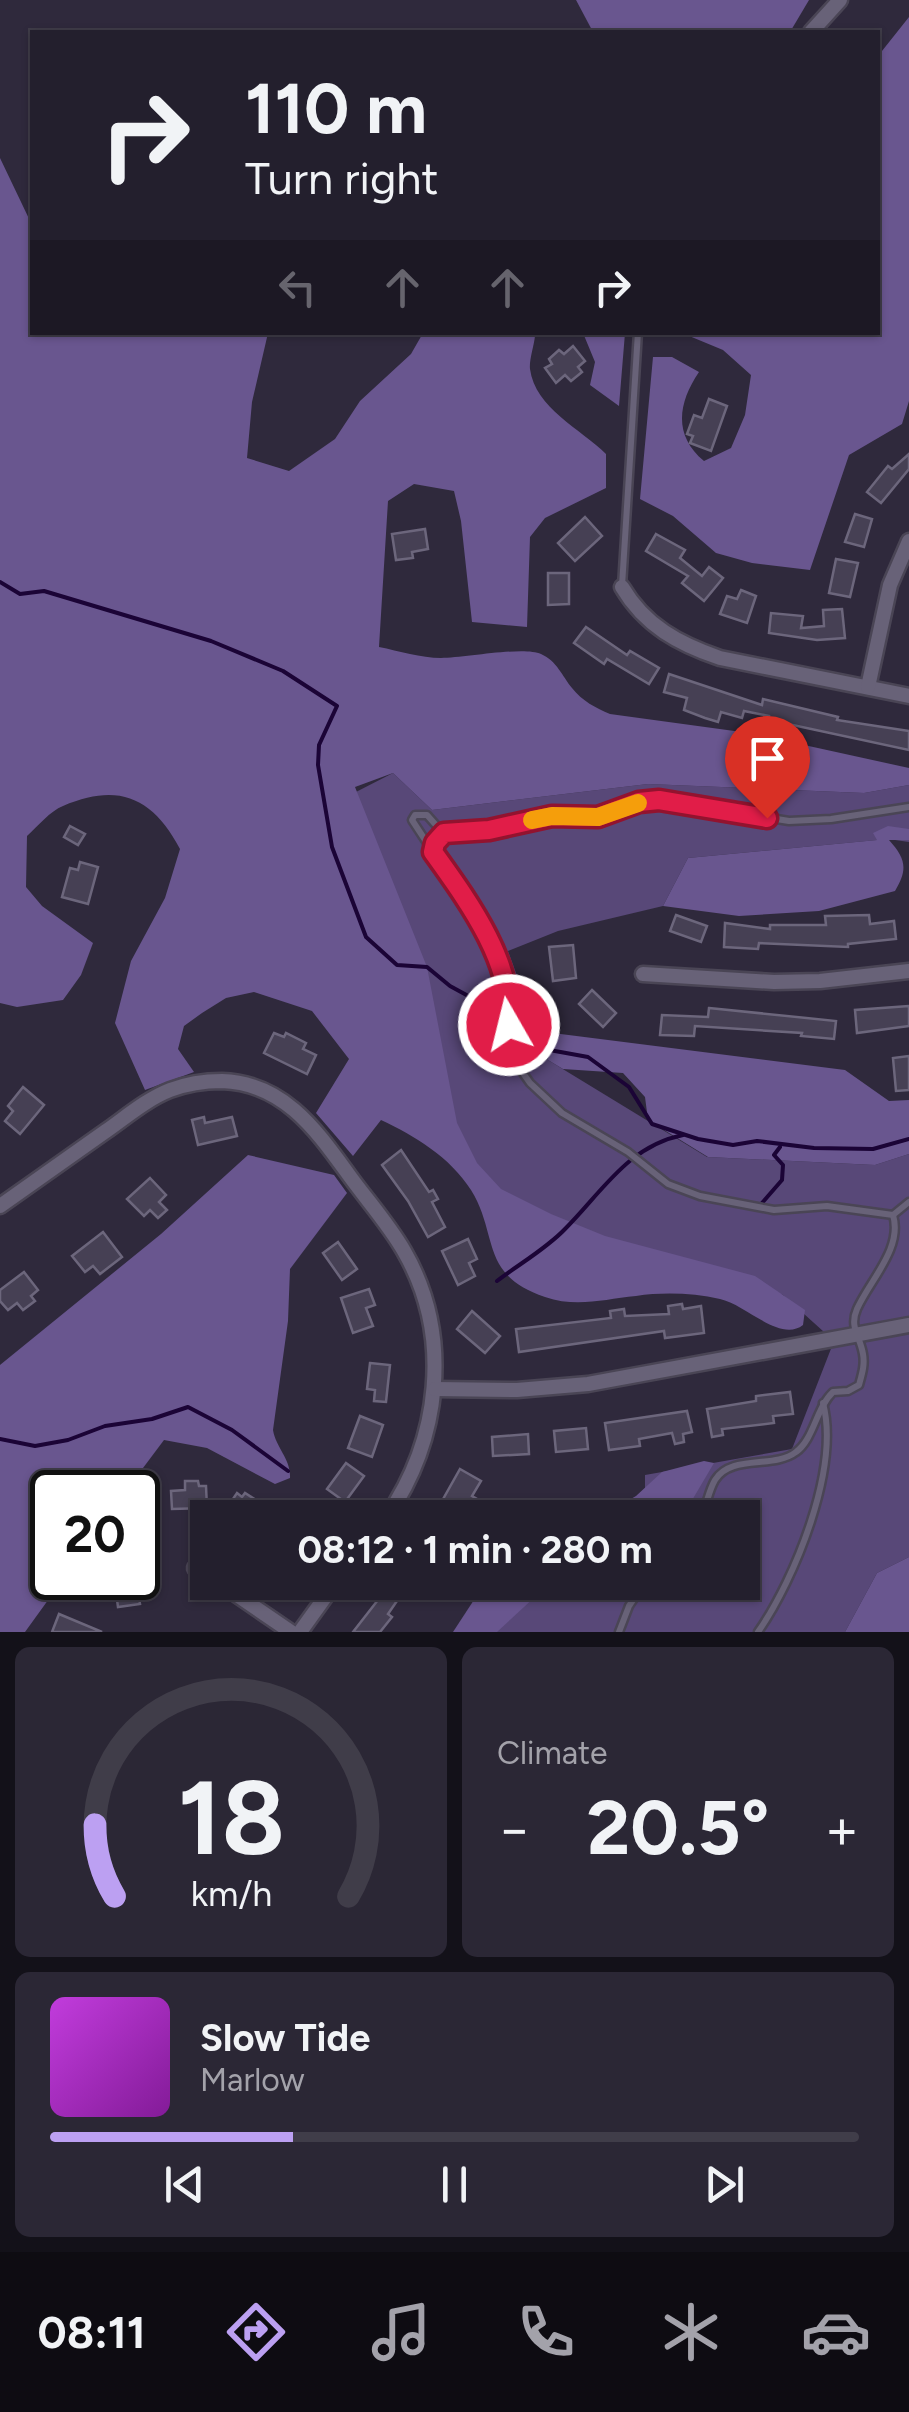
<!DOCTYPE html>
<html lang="en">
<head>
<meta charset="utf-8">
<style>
  body { margin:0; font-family:Figtree,sans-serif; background:#2b2735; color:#f1f3f6; height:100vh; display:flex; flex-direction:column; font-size:38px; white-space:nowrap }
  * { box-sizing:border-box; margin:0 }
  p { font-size:32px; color:#a3a2aa }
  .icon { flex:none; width:55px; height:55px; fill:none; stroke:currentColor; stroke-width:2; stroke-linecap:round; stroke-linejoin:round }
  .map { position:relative; height:1632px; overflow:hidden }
  .side { display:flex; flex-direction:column; gap:15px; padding:15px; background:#131119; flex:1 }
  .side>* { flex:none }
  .banner { position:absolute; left:30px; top:30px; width:850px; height:305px; border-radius:0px; box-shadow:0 2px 8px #0004,0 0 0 2px #403d49; background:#231f2d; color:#f1f3f6; overflow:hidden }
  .speed { position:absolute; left:30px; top:1470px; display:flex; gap:20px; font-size:50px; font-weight:700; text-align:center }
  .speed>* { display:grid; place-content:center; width:130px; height:130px; border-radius:50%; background:#231f2d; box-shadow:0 2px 8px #0004,0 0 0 2px #403d49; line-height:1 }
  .speed .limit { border:5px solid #111; border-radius:15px; background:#fff; color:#111 }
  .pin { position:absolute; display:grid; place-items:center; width:85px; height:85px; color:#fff; margin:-102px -42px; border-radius:50% 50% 50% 0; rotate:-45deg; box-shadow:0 0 10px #0007 }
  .pin .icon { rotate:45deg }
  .me { position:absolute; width:110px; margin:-55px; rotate:352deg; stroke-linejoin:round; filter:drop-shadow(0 0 8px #0008) }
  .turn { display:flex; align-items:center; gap:35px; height:210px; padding:0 50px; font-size:45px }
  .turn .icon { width:130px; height:130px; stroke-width:2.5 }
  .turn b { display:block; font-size:70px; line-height:85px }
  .lanes { display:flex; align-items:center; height:95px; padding:0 50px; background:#0003; justify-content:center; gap:50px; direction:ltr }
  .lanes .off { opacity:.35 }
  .big { font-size:75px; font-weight:700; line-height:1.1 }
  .side .widget { flex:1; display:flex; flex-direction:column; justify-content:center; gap:15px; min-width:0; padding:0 35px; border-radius:15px; background:#2b2735 }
  .side .dial { align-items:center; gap:0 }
  .dial svg { height:260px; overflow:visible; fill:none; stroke:#403d49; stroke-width:7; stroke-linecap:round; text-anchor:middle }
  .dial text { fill:#f1f3f6; stroke:none }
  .song { display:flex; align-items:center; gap:30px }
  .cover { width:120px; height:120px; border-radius:15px; background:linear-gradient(135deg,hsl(290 70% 55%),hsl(290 70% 35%)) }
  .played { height:10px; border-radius:5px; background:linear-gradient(90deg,#bca0f2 30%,#403d49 30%) }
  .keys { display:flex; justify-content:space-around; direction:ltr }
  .heat { display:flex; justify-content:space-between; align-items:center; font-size:55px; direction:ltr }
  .side .tiles { flex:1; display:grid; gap:15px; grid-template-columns:1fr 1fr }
  .widget:last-child { grid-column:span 2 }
  .trip { position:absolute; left:190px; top:1500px; width:570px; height:100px; border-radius:0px; background:#231f2d; box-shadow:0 2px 8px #0004,0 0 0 2px #403d49; font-weight:700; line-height:100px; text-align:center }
  .menu { display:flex; height:160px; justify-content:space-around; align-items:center; background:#0e0c12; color:#a3a2aa }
  .menu .icon { width:70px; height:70px }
  .menu .on { color:#bca0f2 }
  .menu b { font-size:45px; color:#f1f3f6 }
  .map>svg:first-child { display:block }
</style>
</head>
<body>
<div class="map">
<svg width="909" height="1632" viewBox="0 0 909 1632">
  <rect width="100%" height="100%" fill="#2f293c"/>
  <polygon fill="#584878" points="393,773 432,810 648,784 864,793 909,785 909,842 888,839 688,858 663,906 558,931 508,951 548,1060 707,1157 875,1165 909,1154 909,1557 877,1573 845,1632 487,1632 540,1583 742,1582 742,1518 641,1517 645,1515 645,1475 792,1449 834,1341 783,1295 718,1268 640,1264 486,1195 428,1107 354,793"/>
  <g fill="#69568f">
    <polygon points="576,0 809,0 790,32 593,32"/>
    <path d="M909 17V401L902 424 849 455 810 570 752 563 716 553 673 516 640 499 653 357H672L699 372C678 403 673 435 704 461L731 448 745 415 751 375 723 350 682 333 878 332V56Z"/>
    <path d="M0 158 32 225V332L268 333 252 402 247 458 289 471 335 439 360 401 411 354 423 333H542L535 336C534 346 529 360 530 369 535 408 581 429 606 454V488L545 518 530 537 527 627 472 622 461 521 454 491 414 484 388 501 379 647C399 651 421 658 441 658 465 658 523 646 541 654 557 661 562 676 572 688 582 701 596 708 610 714L749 733 909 768V785L864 793 648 784 432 810 393 773 355 787 427 967 457 1123 477 1163 501 1189 551 1214 605 1236 755 1276 805 1310 803 1325C780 1343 745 1304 720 1299 693 1293 663 1292 636 1296 604 1299 577 1308 545 1297 479 1275 499 1235 471 1190 450 1157 415 1136 381 1120L353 1156 316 1113 349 1059 312 1011 254 992 226 998 202 1013 184 1026 178 1049 194 1072 145 1090 115 1023 131 961 165 898 180 849C153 798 119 782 63 806 50 811 38 826 27 836L26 887 42 906 93 943 81 975 63 1000 17 1007 0 1003Z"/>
    <polygon points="583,333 625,333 619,406 590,385 595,362"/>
    <path d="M888 826 909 829V840H889C906 859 908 869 895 891L819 911 739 916 663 906 688 858 877 840 873 833Z"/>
    <polygon points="537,1031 845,1070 889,1101 909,1100 909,1154 875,1165 708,1157 648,1120 645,1097 623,1073 563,1069 548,1060"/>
    <path d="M248 1155 334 1175 347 1193 290 1269 288 1321 273 1430C276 1448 291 1459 290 1478L275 1484 207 1448 164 1440 125 1492H52V1578H64L25 1632H0V1365L161 1234Z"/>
    <polygon points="704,1461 714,1463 688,1507 678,1517 600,1517 636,1496 662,1472"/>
    <polygon points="909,1557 909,1632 845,1632 877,1573"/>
    <polygon points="485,1583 486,1582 550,1583 497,1632 453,1632"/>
  </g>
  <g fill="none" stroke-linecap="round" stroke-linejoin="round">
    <g stroke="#1b0436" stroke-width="4">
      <polyline points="0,582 20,594 44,591 211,641 283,671 337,706 319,745 318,765 332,847 366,937 397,965 427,967 450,986 527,1028 544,1049 588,1057 629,1087 652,1124 698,1139 733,1145 757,1141 814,1148 873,1149 909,1139"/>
      <polyline points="762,1203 782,1180 783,1165 774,1155 780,1147"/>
      <path d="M497 1281C519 1264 546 1249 565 1229 602 1192 628 1146 683 1135"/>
      <polyline points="0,1439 35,1446 68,1440 105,1426 152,1419 188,1407 232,1430 288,1471"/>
    </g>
  </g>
  <g fill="#464054" stroke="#6c667c" stroke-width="2.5">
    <polygon points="573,346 585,361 578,367 582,372 571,381 565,375 556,383 545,368 552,364 549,359 559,350 564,354"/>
    <polygon points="709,399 727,406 711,451 690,443 693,436 687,434 694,415 702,418"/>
    <polygon points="909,454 909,469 881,503 867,492 888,466 892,469"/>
    <polygon points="855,514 872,519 864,547 845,542"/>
    <polygon points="585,517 602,536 575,561 558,543"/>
    <polygon points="425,529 428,549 412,552 413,558 396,560 392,534"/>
    <polygon points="656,534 685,550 680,558 702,576 709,567 723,578 704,601 682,583 688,576 646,551"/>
    <polygon points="836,559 858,563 850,597 829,593"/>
    <polygon points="548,573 569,573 569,604 548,605"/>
    <polygon points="741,590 756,596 747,623 720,614 727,596 737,599"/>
    <polygon points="842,609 845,638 817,640 769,633 771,613 803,616 801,628 824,626 823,610"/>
    <polygon points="586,627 627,655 630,651 659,668 649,684 607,659 604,664 574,643"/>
    <polygon points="669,674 762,705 763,699 838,717 837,720 909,731 909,750 788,724 779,724 776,734 766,732 769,716 744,711 742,718 721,712 718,722 705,718 684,710 687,698 664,692"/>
    <polygon points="70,826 85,834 78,845 64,837"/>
    <polygon points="80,862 98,867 88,904 62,897 70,868 78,870"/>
    <polygon points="676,915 707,926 701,942 670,931"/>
    <polygon points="869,915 870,924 894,921 896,939 848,944 848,947 759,943 758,949 724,947 725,923 770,929 770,925 826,925 825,916"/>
    <polygon points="573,945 576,978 553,981 549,947"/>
    <polygon points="592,990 616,1013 603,1027 579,1004"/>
    <polygon points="909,1006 909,1026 857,1033 855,1010"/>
    <polygon points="709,1008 836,1021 834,1039 801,1036 802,1033 695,1026 694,1036 660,1035 662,1015 708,1017"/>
    <polygon points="274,1033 284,1037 286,1033 306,1043 303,1049 316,1055 307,1074 264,1053"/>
    <polygon points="909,1056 909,1090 896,1091 893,1058"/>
    <polygon points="23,1087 44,1105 20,1134 5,1121 13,1111 8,1106"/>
    <polygon points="204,1117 205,1123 232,1117 237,1136 198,1145 192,1120"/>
    <polygon points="401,1150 429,1192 433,1190 438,1199 432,1202 445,1227 428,1237 408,1201 382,1165"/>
    <polygon points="150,1178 166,1195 159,1202 167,1210 158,1218 150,1210 144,1216 127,1199"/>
    <polygon points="103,1232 122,1257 100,1274 93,1266 85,1272 72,1256"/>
    <polygon points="468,1239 477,1259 469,1263 475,1276 458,1285 442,1251"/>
    <polygon points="338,1242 357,1269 342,1280 323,1253"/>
    <polygon points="24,1272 38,1290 31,1296 35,1301 23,1310 17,1303 8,1310 0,1301 0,1290"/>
    <polygon points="369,1289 375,1305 366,1308 373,1326 353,1333 341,1298"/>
    <polygon points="682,1304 683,1309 701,1306 704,1333 665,1338 664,1331 519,1352 516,1329 611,1318 610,1311 624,1309 625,1316 669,1314 668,1306"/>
    <polygon points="472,1311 500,1336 485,1353 457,1329"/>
    <polygon points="370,1363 390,1365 386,1402 374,1401 375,1390 367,1389"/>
    <polygon points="790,1392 793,1414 773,1416 774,1423 722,1429 723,1435 712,1437 707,1409 756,1401 756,1396"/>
    <polygon points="687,1411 692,1432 683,1434 684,1442 675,1444 672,1433 639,1439 640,1446 609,1450 605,1423"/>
    <polygon points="360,1416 383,1425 372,1457 348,1448"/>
    <polygon points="586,1428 588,1449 556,1452 554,1431"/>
    <polygon points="528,1434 529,1454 493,1456 492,1437"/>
    <polygon points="346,1463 364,1476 345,1502 327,1489"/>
    <polygon points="460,1469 481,1481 472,1496 477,1499 472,1508 466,1505 462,1512 442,1501"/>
    <polygon points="185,1481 198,1481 199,1486 206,1486 207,1508 172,1509 171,1491 185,1490"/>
    <polygon points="237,1493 242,1497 245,1493 270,1509 264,1518 220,1518"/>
    <polygon points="316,1503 321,1507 333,1518 304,1518"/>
    <polygon points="114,1578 136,1578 140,1604 118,1607"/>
    <polygon points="386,1582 410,1582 388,1614 392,1617 380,1632 353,1632 385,1591 381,1589"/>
    <polygon points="59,1614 102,1632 52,1632"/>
  </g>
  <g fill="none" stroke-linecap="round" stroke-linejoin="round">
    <defs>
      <g id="lane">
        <polyline points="622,586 638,332"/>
        <polyline points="433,852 412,820 415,815 427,815 443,833"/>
        <polyline points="893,1215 909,1202"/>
        <path d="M700 1518C707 1506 708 1492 715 1480 731 1454 774 1469 796 1452 814 1439 816 1408 833 1392L848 1391 859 1385C862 1374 865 1365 863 1354 860 1336 849 1327 857 1309 870 1280 903 1248 893 1215L827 1206 774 1210 700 1196 668 1184 628 1152 562 1113 530 1083 508 1052 509 993 476 918 433 852 435 843 443 833 489 830 552 815 598 817 639 802 659 800 789 821 831 819 909 807"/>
        <polyline points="619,1632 629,1606 645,1582"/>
        <path d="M758 1632C795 1579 840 1468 823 1403"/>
      </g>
      <g id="street">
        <polyline points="811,32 840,0"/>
        <path d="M622 587C645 626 679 644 720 658L909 696"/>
        <polyline points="868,687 890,585 909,541"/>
        <polyline points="643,974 774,982 820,981 909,971"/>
        <path d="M0 1206C35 1181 71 1156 106 1131 126 1117 147 1099 170 1090 186 1084 205 1081 222 1081 282 1083 314 1127 346 1171 365 1198 388 1223 404 1251 453 1336 440 1440 386 1518"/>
        <polyline points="435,1389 517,1390 588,1384 909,1325"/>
        <polyline points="195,1568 208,1576"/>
        <polyline points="218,1582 291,1632"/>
        <polyline points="300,1632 336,1582"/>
      </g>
    </defs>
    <use href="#lane" stroke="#4a4555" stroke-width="11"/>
    <use href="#street" stroke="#4a4555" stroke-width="19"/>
    <use href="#lane" stroke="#686278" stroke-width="6"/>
    <use href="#street" stroke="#686278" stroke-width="14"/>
  </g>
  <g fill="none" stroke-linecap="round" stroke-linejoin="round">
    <defs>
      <path id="route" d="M509 1025C514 963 468 901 433 852L435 843 444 833 489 830 552 816 598 817 639 802 659 800 767 818"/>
    </defs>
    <use href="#route" stroke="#92132f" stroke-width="25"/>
    <use href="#route" stroke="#e11d48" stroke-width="18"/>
    <polyline stroke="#f59e0b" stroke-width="18" points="532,820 552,816 598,817 638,803"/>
  </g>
</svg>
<div class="speed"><div class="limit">20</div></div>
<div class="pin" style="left:767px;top:818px;background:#d93025"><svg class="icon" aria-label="arrive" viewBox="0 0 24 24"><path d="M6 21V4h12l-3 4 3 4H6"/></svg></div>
<svg class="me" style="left:509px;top:1025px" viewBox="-20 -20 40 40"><circle r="17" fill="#e11d48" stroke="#fff" stroke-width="3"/><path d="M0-11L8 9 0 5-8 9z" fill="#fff"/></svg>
<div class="trip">08:12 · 1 min · 280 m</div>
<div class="banner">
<div class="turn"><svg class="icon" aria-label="right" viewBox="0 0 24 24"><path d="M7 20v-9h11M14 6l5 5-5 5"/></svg><div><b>110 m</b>Turn right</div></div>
<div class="lanes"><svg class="icon off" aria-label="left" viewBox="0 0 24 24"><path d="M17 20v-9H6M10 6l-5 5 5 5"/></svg><svg class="icon off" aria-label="ahead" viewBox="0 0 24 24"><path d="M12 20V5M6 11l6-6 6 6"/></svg><svg class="icon off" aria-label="ahead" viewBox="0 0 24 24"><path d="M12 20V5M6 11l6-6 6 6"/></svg><svg class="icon" aria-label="right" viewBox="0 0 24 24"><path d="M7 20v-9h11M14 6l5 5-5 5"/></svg></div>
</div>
</div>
<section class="side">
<div class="tiles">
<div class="widget dial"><svg viewBox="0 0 100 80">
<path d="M14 69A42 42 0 1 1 86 69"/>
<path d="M14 69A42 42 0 0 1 8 47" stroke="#bca0f2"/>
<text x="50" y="56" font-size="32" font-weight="700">18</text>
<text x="50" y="72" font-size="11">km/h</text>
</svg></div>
<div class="widget"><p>Climate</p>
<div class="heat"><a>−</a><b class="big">20.5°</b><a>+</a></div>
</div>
<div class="widget">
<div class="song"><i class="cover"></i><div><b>Slow Tide</b><p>Marlow</p></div></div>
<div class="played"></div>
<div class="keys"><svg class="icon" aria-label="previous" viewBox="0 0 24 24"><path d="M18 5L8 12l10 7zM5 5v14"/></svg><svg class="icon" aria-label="pause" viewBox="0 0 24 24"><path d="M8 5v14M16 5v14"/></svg><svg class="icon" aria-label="next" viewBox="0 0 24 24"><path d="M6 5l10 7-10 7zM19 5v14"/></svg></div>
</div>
</div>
</section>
<nav class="menu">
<b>08:11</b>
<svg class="icon on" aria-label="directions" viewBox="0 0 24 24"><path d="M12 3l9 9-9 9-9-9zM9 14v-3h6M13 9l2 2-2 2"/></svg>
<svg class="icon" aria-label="music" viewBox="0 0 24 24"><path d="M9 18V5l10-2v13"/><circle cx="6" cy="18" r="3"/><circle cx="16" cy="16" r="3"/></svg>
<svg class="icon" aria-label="phone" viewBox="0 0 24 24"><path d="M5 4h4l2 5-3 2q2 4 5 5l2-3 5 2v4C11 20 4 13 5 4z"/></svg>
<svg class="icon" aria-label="climate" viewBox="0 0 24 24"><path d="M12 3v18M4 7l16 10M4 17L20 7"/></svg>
<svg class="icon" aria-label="car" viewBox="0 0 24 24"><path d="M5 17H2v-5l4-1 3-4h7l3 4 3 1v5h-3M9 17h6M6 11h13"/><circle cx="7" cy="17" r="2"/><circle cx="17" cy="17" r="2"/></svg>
</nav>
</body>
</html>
